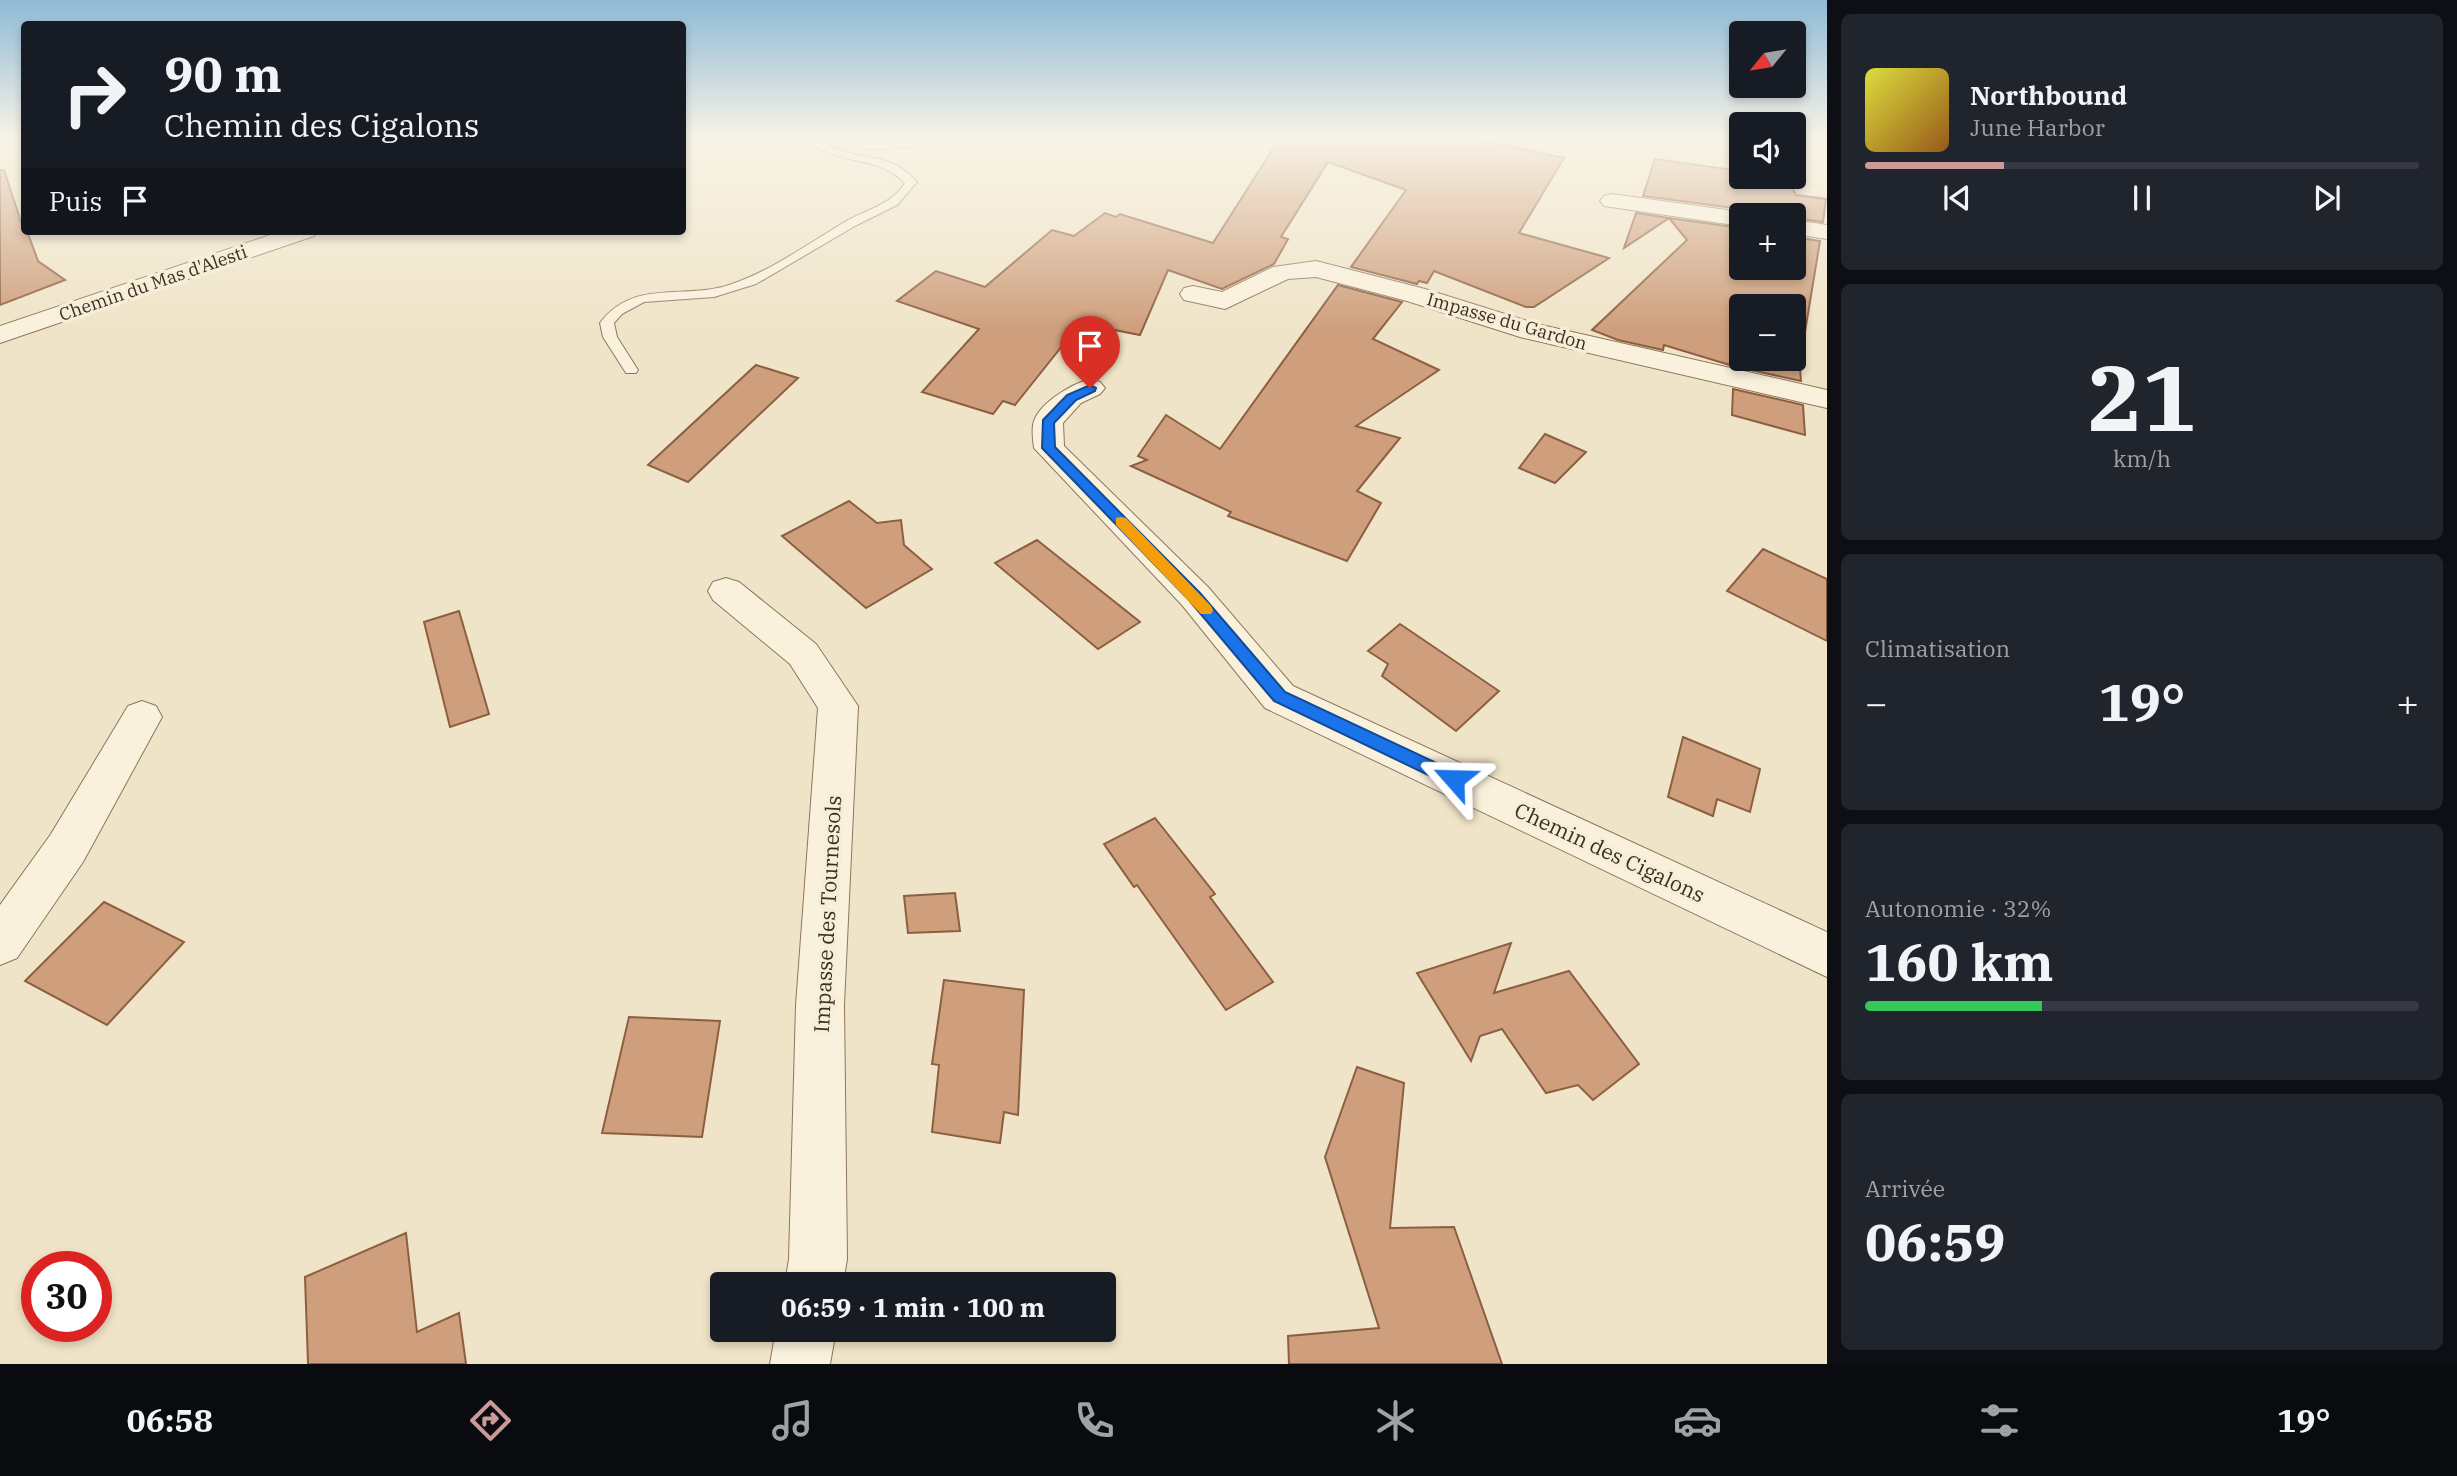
<!DOCTYPE html>
<html lang="fr">
<head>
<meta charset="utf-8">
<style>
  body { margin:0; font-family:"IBM Plex Serif",serif; background:#20242c; color:#f1f3f6; height:100vh; display:flex; flex-direction:column; font-size:26px; white-space:nowrap }
  * { box-sizing:border-box; margin:0 }
  p { font-size:23px; color:#9ea1a6 }
  .icon { flex:none; width:38px; height:38px; fill:none; stroke:currentColor; stroke-width:2; stroke-linecap:round; stroke-linejoin:round }
  .map { position:relative; flex:1; overflow:hidden }
  .panel { display:flex; flex-direction:column; gap:14px; padding:14px; background:#0d0f14; width:630px }
  .panel>* { flex:none }
  .banner { position:absolute; left:21px; top:21px; width:665px; height:214px; border-radius:7px; box-shadow:0 4px 10px #0003; background:#171b24; color:#f1f3f6; overflow:hidden }
  .needle { width:46px; rotate:240deg }
  .fabs { position:absolute; left:1729px; top:21px; display:grid; gap:14px }
  .fabs a { display:grid; place-items:center; width:77px; height:77px; border-radius:7px; background:#171b24; box-shadow:0 4px 10px #0003; font-size:35px }
  .speed { position:absolute; left:21px; top:1251px; display:flex; gap:14px; font-size:35px; font-weight:700; text-align:center }
  .speed>* { display:grid; place-content:center; width:91px; height:91px; border-radius:50%; background:#171b24; box-shadow:0 4px 10px #0003; line-height:1 }
  .speed .limit { border:10px solid #d22; background:#fff; color:#111 }
  .pin { position:absolute; display:grid; place-items:center; width:60px; height:60px; color:#fff; margin:-72px -30px; border-radius:50% 50% 50% 0; rotate:-45deg; box-shadow:0 0 7px #0007 }
  .pin .icon { rotate:45deg }
  .me { position:absolute; width:77px; margin:-38px; rotate:295deg; stroke-linejoin:round; filter:drop-shadow(0 0 5px #0008) }
  .turn { display:flex; align-items:center; gap:24px; height:147px; padding:0 28px; font-size:32px }
  .turn .icon { width:91px; height:91px; stroke-width:2.5 }
  .turn b { display:block; font-size:49px; line-height:60px }
  .then { display:flex; align-items:center; height:66px; padding:0 28px; background:#0003; gap:14px; font-size:26px }
  .big { font-size:52px; font-weight:700; line-height:1.1 }
  .panel .widget { flex:1; display:flex; flex-direction:column; justify-content:center; gap:10px; min-width:0; padding:0 24px; border-radius:10px; background:#20242c }
  .panel .dial { align-items:center; gap:0 }
  .dial b { font-size:91px; line-height:1 }
  .song { display:flex; align-items:center; gap:21px }
  .cover { width:84px; height:84px; border-radius:10px; background:linear-gradient(135deg,hsl(60 70% 55%),hsl(30 70% 35%)) }
  .played { height:7px; border-radius:4px; background:linear-gradient(90deg,#cc999b 25%,#363941 25%) }
  .keys { display:flex; justify-content:space-around; direction:ltr }
  .heat { display:flex; justify-content:space-between; align-items:center; font-size:38px; direction:ltr }
  .charge { height:10px; border-radius:5px; background:linear-gradient(90deg,#34c759 32%,#363941 0) }
  .trip { position:absolute; left:710px; top:1272px; width:406px; height:70px; border-radius:7px; background:#171b24; box-shadow:0 4px 10px #0003; font-weight:700; line-height:70px; text-align:center }
  .dock { display:flex; height:112px; justify-content:space-around; align-items:center; background:#090b0e; color:#9ea1a6 }
  .dock .icon { width:49px; height:49px }
  .dock .active { color:#cc999b }
  .dock b { font-size:32px; color:#f1f3f6 }
  main { display:flex; flex:1; min-height:0 }
  .map>svg:first-child { display:block }
</style>
</head>
<body>
<main>
<div class="map">
<svg width="1827" height="1364" viewBox="0 0 1827 1364">
  <rect width="100%" height="100%" fill="#f0e4c8"/>
  <g fill="#cf9f7d" stroke="#8d5f41" stroke-width="2" fill-rule="evenodd">
    <polygon points="1276,138 1471,138 1564,158 1519,233 1609,258 1534,307 1526,307 1434,271 1427,283 1419,281 1417,284 1351,267 1406,190 1328,162 1281,237 1288,239 1274,264 1222,289 1168,270 1140,335 1094,326 1090,334 1074,331 1015,405 1003,401 993,414 922,392 979,329 897,301 936,271 985,287 1052,230 1074,236 1105,213 1116,217 1120,214 1213,243 1276,144"/>
    <polygon points="1655,159 1741,171 1741,177 1787,177 1796,195 1826,199 1823,222 1794,218 1794,215 1753,215 1741,209 1643,196"/>
    <polygon points="0,170 4,170 24,231 27,231 38,261 65,280 0,305"/>
    <polygon points="1636,213 1669,218 1624,248"/>
    <path d="M1669 218 1741 228V268H1794V237L1820 241 1805 332 1797 331 1801 381 1733 366 1664 345 1663 350 1618 340 1592 330 1687 240ZM1741 306H1794V359H1741Z"/>
    <polygon points="1338,285 1402,302 1373,339 1439,370 1356,426 1400,438 1357,491 1381,503 1347,561 1228,516 1231,512 1131,466 1147,460 1138,456 1166,415 1220,449"/>
    <polygon points="756,365 798,378 688,482 648,465"/>
    <polygon points="1733,389 1803,405 1805,435 1732,415"/>
    <polygon points="1545,434 1586,452 1555,483 1519,468"/>
    <polygon points="849,501 877,523 901,520 904,545 932,569 866,608 782,536"/>
    <polygon points="1037,540 1140,622 1098,649 995,563"/>
    <polygon points="1763,549 1827,579 1827,641 1727,591"/>
    <polygon points="459,611 489,714 450,727 424,622"/>
    <polygon points="1400,624 1499,691 1456,731 1382,676 1388,664 1368,651"/>
    <polygon points="1683,737 1760,769 1750,812 1717,799 1713,816 1668,797"/>
    <polygon points="1155,818 1215,894 1210,897 1273,982 1226,1010 1137,885 1134,887 1104,844"/>
    <polygon points="955,893 960,931 908,933 904,896"/>
    <polygon points="104,902 184,942 107,1025 25,981"/>
    <polygon points="1511,943 1494,993 1569,971 1639,1064 1593,1100 1578,1085 1546,1093 1502,1029 1480,1036 1471,1061 1417,973"/>
    <polygon points="944,980 1024,990 1018,1115 1004,1112 1000,1143 932,1132 939,1065 932,1064"/>
    <polygon points="629,1017 720,1021 702,1137 602,1133"/>
    <polygon points="1357,1067 1404,1083 1390,1228 1454,1227 1502,1364 1289,1364 1288,1336 1379,1328 1325,1157"/>
    <polygon points="406,1233 417,1332 459,1313 466,1364 308,1364 305,1277"/>
  </g>
  <g fill="none" stroke-linecap="round" stroke-linejoin="round">
    <defs>
      <path id="lane" d="M807 138C820 137 825 145 837 149 869 161 891 153 917 182L897 205 855 226 756 284 714 297 644 302 622 314 614 323 617 337 638 370 636 373H626L603 337 600 323C634 278 683 300 729 285 771 271 806 245 843 223 864 210 892 205 905 183 872 151 834 168 807 138Z"/>
      <g id="street">
        <path d="M813 138H969L966 142 959 144C912 146 862 154 816 142Z"/>
        <polygon points="1612,194 1741,212 1750,215 1741,215 1741,226 1604,206 1600,201 1604,196"/>
        <polygon points="1794,220 1827,225 1827,239 1794,234"/>
        <polygon points="282,231 318,231 314,236 0,343 0,326"/>
        <polygon points="1316,261 1425,289 1537,324 1827,390 1827,408 1520,337 1407,301 1316,277 1288,279 1225,309 1184,300 1180,294 1184,288 1193,286 1222,292 1273,267"/>
        <path d="M1090 379 1100 382 1105 388 1100 394 1081 403 1063 423 1064 446 1208 587 1293 686 1827 932V977L1265 708 1182 605 1034 448C1033 441 1032 432 1033 425 1036 404 1072 384 1090 379Z"/>
        <polygon points="726,578 739,582 816,644 858,706 844,1005 847,1259 843,1284 785,1284 789,1259 796,1005 818,708 790,664 713,600 708,591 713,582"/>
        <polygon points="142,701 156,706 162,717 156,728 83,862 17,958 0,965 0,905 51,834 128,706"/>
        <polygon points="776,1330 836,1330 830,1364 770,1364"/>
      </g>
    </defs>
    <use href="#lane" stroke="#8d765c" stroke-width="2"/>
    <use href="#street" stroke="#8d765c" stroke-width="2"/>
    <use href="#lane" fill="#faf1dc" fill-rule="evenodd"/>
    <use href="#street" fill="#faf1dc" fill-rule="evenodd"/>
  </g>
  <linearGradient id="sky" x2="0" y2="1"><stop stop-color="#8fbad6"/><stop offset="0.42" stop-color="#f8f3e6"/><stop offset="1" stop-color="#f8f3e6" stop-opacity="0"/></linearGradient>
  <rect width="1827" height="329" fill="url(#sky)"/>
  <polygon fill="#1a73e8" stroke="#114b97" stroke-width="2" points="1090,385 1096,388 1095,391 1076,400 1054,423 1055,447 1200,593 1285,692 1460,774 1462,779 1460,784 1447,784 1274,701 1189,600 1042,448 1043,420 1067,395"/>
  <polygon fill="#f59e0b" points="1121,517 1126,518 1211,606 1213,610 1211,614 1201,614 1116,525 1116,518"/>
  <g text-anchor="middle" dominant-baseline="central" stroke-width="7" stroke-linejoin="round" paint-order="stroke">
    <g font-size="18" fill="#3d2e20" stroke="#f7eed8">
      <text transform="translate(153 283) rotate(-19)">Chemin du Mas d'Alesti</text>
      <text transform="translate(1507 321) rotate(16)">Impasse du Gardon</text>
    </g>
    <g font-size="21" fill="#3d2e20" stroke="#f7eed8">
      <text transform="translate(1610 852) rotate(25)">Chemin des Cigalons</text>
      <text transform="translate(827 914) rotate(-87)">Impasse des Tournesols</text>
    </g>
  </g>
</svg>
<div class="fabs">
<a><svg class="needle" viewBox="-14 -14 28 28"><path d="M0-13l5 13h-10z" fill="#e53935"/><path d="M0 13l5-13h-10z" fill="#9ea1a6"/></svg></a>
<a><svg class="icon" aria-label="sound" viewBox="0 0 24 24"><path d="M4 9h4l5-4v14l-5-4H4zM17 9q2 3 0 6"/></svg></a>
<a>+</a>
<a>−</a>
</div>
<div class="speed"><div class="limit">30</div></div>
<div class="pin" style="left:1090px;top:388px;background:#d93025"><svg class="icon" aria-label="arrive" viewBox="0 0 24 24"><path d="M6 21V4h12l-3 4 3 4H6"/></svg></div>
<svg class="me" style="left:1454px;top:779px" viewBox="-20 -20 40 40"><path d="M0-17L14 15 0 8-14 15z" fill="#1a73e8" stroke="#fff" stroke-width="4"/></svg>
<div class="trip">06:59 · 1 min · 100 m</div>
<div class="banner">
<div class="turn"><svg class="icon" aria-label="right" viewBox="0 0 24 24"><path d="M7 20v-9h11M14 6l5 5-5 5"/></svg><div><b>90 m</b>Chemin des Cigalons</div></div>
<div class="then">Puis<svg class="icon" aria-label="arrive" viewBox="0 0 24 24"><path d="M6 21V4h12l-3 4 3 4H6"/></svg></div>
</div>
</div>
<section class="panel">
<div class="widget">
<div class="song"><i class="cover"></i><div><b>Northbound</b><p>June Harbor</p></div></div>
<div class="played"></div>
<div class="keys"><svg class="icon" aria-label="previous" viewBox="0 0 24 24"><path d="M18 5L8 12l10 7zM5 5v14"/></svg><svg class="icon" aria-label="pause" viewBox="0 0 24 24"><path d="M8 5v14M16 5v14"/></svg><svg class="icon" aria-label="next" viewBox="0 0 24 24"><path d="M6 5l10 7-10 7zM19 5v14"/></svg></div>
</div>
<div class="widget dial"><b>21</b><p>km/h</p></div>
<div class="widget"><p>Climatisation</p>
<div class="heat"><a>−</a><b class="big">19°</b><a>+</a></div>
</div>
<div class="widget"><p>Autonomie · 32%</p><b class="big">160 km</b><div class="charge"></div></div>
<div class="widget"><p>Arrivée</p><b class="big">06:59</b></div>
</section>
</main>
<nav class="dock">
<b>06:58</b>
<svg class="icon active" aria-label="directions" viewBox="0 0 24 24"><path d="M12 3l9 9-9 9-9-9zM9 14v-3h6M13 9l2 2-2 2"/></svg>
<svg class="icon" aria-label="music" viewBox="0 0 24 24"><path d="M9 18V5l10-2v13"/><circle cx="6" cy="18" r="3"/><circle cx="16" cy="16" r="3"/></svg>
<svg class="icon" aria-label="phone" viewBox="0 0 24 24"><path d="M5 4h4l2 5-3 2q2 4 5 5l2-3 5 2v4C11 20 4 13 5 4z"/></svg>
<svg class="icon" aria-label="climate" viewBox="0 0 24 24"><path d="M12 3v18M4 7l16 10M4 17L20 7"/></svg>
<svg class="icon" aria-label="car" viewBox="0 0 24 24"><path d="M5 17H2v-5l4-1 3-4h7l3 4 3 1v5h-3M9 17h6M6 11h13"/><circle cx="7" cy="17" r="2"/><circle cx="17" cy="17" r="2"/></svg>
<svg class="icon" aria-label="filters" viewBox="0 0 24 24"><path d="M4 7h16M4 17h16"/><circle cx="9" cy="7" r="2"/><circle cx="15" cy="17" r="2"/></svg>
<b>19°</b>
</nav>
</body>
</html>
